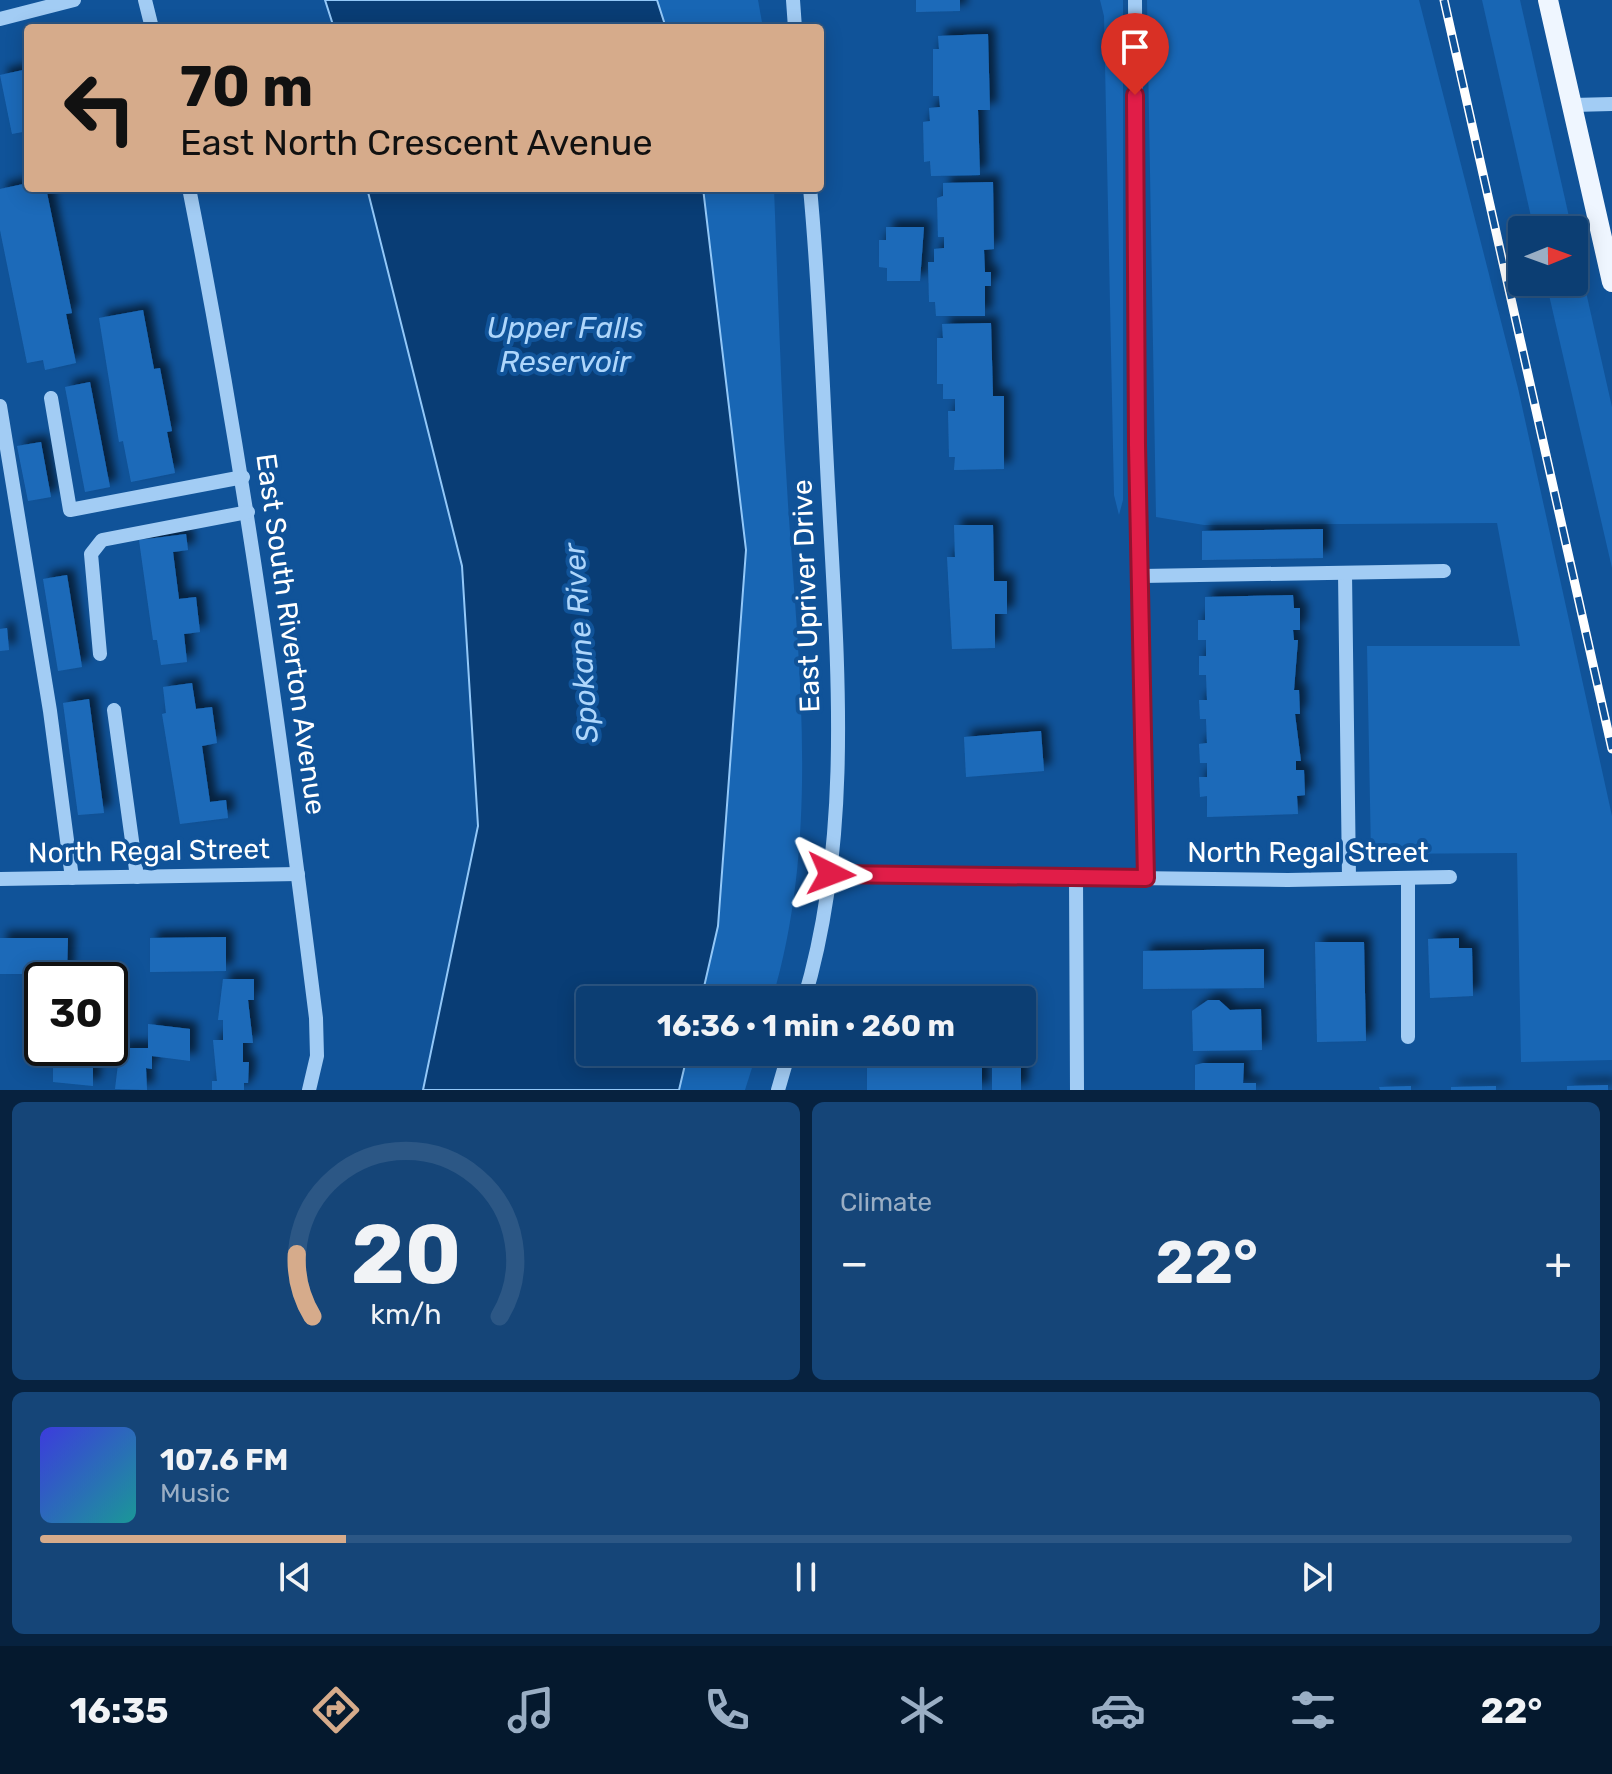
<!DOCTYPE html>
<html lang="en">
<head>
<meta charset="utf-8">
<style>
  body { margin:0; font-family:Rubik,sans-serif; background:#154578; color:#f1f3f6; height:100vh; display:flex; flex-direction:column; font-size:30px; white-space:nowrap }
  * { box-sizing:border-box; margin:0 }
  p { font-size:26px; color:#9aaec4 }
  .icon { flex:none; width:44px; height:44px; fill:none; stroke:currentColor; stroke-width:2; stroke-linecap:round; stroke-linejoin:round }
  .map { position:relative; height:1090px; overflow:hidden }
  .side { display:flex; flex-direction:column; gap:12px; padding:12px; background:#07223f; flex:1 }
  .side>* { flex:none }
  .guide { position:absolute; left:24px; top:24px; width:800px; height:168px; border-radius:8px; box-shadow:0 4px 20px #0003,0 0 0 2px #2c5785; background:#d6ab8b; color:#111; overflow:hidden }
  .needle { width:52px; rotate:89deg }
  .tools { position:absolute; left:1508px; top:216px; display:grid; gap:16px }
  .tools a { display:grid; place-items:center; width:80px; height:80px; border-radius:8px; background:#0c3e73; box-shadow:0 4px 20px #0003,0 0 0 2px #2c5785; font-size:40px }
  .speed { position:absolute; left:24px; top:962px; display:flex; gap:16px; font-size:40px; font-weight:700; text-align:center }
  .speed>* { display:grid; place-content:center; width:104px; height:104px; border-radius:50%; background:#0c3e73; box-shadow:0 4px 20px #0003,0 0 0 2px #2c5785; line-height:1 }
  .speed .limit { border:4px solid #111; border-radius:12px; background:#fff; color:#111 }
  .pin { position:absolute; display:grid; place-items:center; width:68px; height:68px; color:#fff; margin:-82px -34px; border-radius:50% 50% 50% 0; rotate:-45deg; box-shadow:0 0 8px #0007 }
  .pin .icon { rotate:45deg }
  .me { position:absolute; width:88px; margin:-44px; rotate:93deg; stroke-linejoin:round; filter:drop-shadow(0 0 6px #0008) }
  .turn { display:flex; align-items:center; gap:28px; height:168px; padding:0 24px; font-size:36px }
  .turn .icon { width:104px; height:104px; stroke-width:2.5 }
  .turn b { display:block; font-size:56px; line-height:68px }
  .big { font-size:60px; font-weight:700; line-height:1.1 }
  .side .tile { flex:1; display:flex; flex-direction:column; justify-content:center; gap:12px; min-width:0; padding:0 28px; border-radius:12px; background:#154578 }
  .side .dial { align-items:center; gap:0 }
  .dial svg { height:208px; overflow:visible; fill:none; stroke:#2c5785; stroke-width:7; stroke-linecap:round; text-anchor:middle }
  .dial text { fill:#f1f3f6; stroke:none }
  .song { display:flex; align-items:center; gap:24px }
  .cover { width:96px; height:96px; border-radius:12px; background:linear-gradient(135deg,hsl(240 70% 55%),hsl(180 70% 35%)) }
  .played { height:8px; border-radius:4px; background:linear-gradient(90deg,#d6ab8b 20%,#2c5785 20%) }
  .keys { display:flex; justify-content:space-around; direction:ltr }
  .heat { display:flex; justify-content:space-between; align-items:center; font-size:44px; direction:ltr }
  .side .tiles { flex:1; display:grid; gap:12px; grid-template-columns:1fr 1fr }
  .tile:last-child { grid-column:span 2 }
  .trip { position:absolute; left:576px; top:986px; width:460px; height:80px; border-radius:8px; background:#0c3e73; box-shadow:0 4px 20px #0003,0 0 0 2px #2c5785; font-weight:700; line-height:80px; text-align:center }
  .dock { display:flex; height:128px; justify-content:space-around; align-items:center; background:#05192e; color:#9aaec4 }
  .dock .icon { width:56px; height:56px }
  .dock .current { color:#d6ab8b }
  .dock b { font-size:36px; color:#f1f3f6 }
  .map>svg:first-child { display:block }
</style>
</head>
<body>
<div class="map">
<svg width="1612" height="1090" viewBox="0 0 1612 1090">
  <defs>
    <filter id="shadow"><feDropShadow dx="7" dy="-7" stdDeviation="4" flood-color="#0009"/></filter>
  </defs>
  <rect width="100%" height="100%" fill="#105399"/>
  <g fill="#1866b4">
    <polygon points="657,0 758,0 763,28 666,28"/>
    <polygon points="1100,0 1123,0 1123,500 1119,515 1114,495 1104,16"/>
    <polygon points="1147,0 1419,0 1518,388 1612,816 1612,1060 1521,1062 1517,853 1371,854 1367,646 1520,646 1497,523 1204,525 1156,517"/>
    <polygon points="1482,0 1520,0 1572,230 1534,230"/>
    <path d="M703 188H774C778 293 781 399 788 504 799 669 820 839 772 1000H701L718 926 746 550Z"/>
    <polygon points="1574,239 1612,407 1612,568 1546,282 1574,282"/>
    <polygon points="688,1052 757,1052 745,1090 679,1090"/>
  </g>
  <g fill="#093d75" stroke="#93c8f8" stroke-width="2">
    <polygon points="325,0 657,0 666,28 334,28"/>
    <polygon points="367,188 703,188 746,550 718,926 701,1000 590,1000 590,1052 688,1052 679,1090 423,1090 478,826 462,566"/>
  </g>
  <g fill="#1e6bb9" filter="url(#shadow)">
    <polygon points="916,0 960,0 960,11 916,12"/>
    <polygon points="988,34 990,110 978,110 980,175 931,176 930,161 924,162 923,122 930,121 929,108 940,107 939,96 933,96 933,49 939,49 938,36"/>
    <polygon points="23,70 28,92 28,131 12,134 0,75"/>
    <polygon points="993,182 994,249 984,250 985,272 991,272 991,286 985,286 985,316 936,316 935,302 929,302 928,262 934,262 934,249 944,248 944,237 938,237 937,198 943,196 943,183"/>
    <polygon points="28,183 28,188 46,188 72,313 66,314 76,363 45,370 43,360 27,363 0,230 0,189"/>
    <polygon points="886,227 924,227 920,281 887,281 887,268 879,267 879,240 886,240"/>
    <polygon points="143,310 154,369 160,368 172,431 167,432 175,473 131,482 123,441 119,442 99,318"/>
    <polygon points="991,323 993,396 1004,396 1004,469 954,470 955,457 949,457 948,411 955,411 955,399 943,399 943,384 937,384 937,338 943,338 942,324"/>
    <polygon points="90,382 110,487 85,492 65,387"/>
    <polygon points="41,442 51,497 28,501 17,446"/>
    <polygon points="954,525 993,525 994,581 1007,581 1007,614 995,614 995,648 952,649 947,557 955,557"/>
    <polygon points="1323,529 1323,558 1202,560 1202,531"/>
    <polygon points="186,534 188,550 173,552 179,599 196,597 200,632 184,634 187,662 161,665 157,640 153,640 139,540"/>
    <polygon points="67,575 82,667 58,671 43,579"/>
    <polygon points="1293,595 1294,608 1300,608 1300,630 1293,630 1294,640 1298,640 1294,690 1299,690 1300,714 1295,714 1301,761 1296,761 1296,770 1304,770 1305,795 1297,796 1298,814 1207,817 1207,796 1200,797 1199,777 1207,777 1207,763 1200,763 1199,744 1207,743 1206,719 1200,719 1199,700 1207,700 1206,675 1199,675 1199,656 1206,656 1206,640 1198,640 1198,620 1205,620 1205,597"/>
    <polygon points="7,628 9,650 0,651 0,629"/>
    <polygon points="192,683 196,709 212,707 217,743 202,746 210,802 226,800 228,818 180,824 162,714 166,713 163,687"/>
    <polygon points="89,699 104,813 78,815 63,703"/>
    <polygon points="1041,731 1044,771 966,777 964,737"/>
    <polygon points="226,937 226,971 150,972 150,938"/>
    <polygon points="0,938 68,938 67,974 0,974"/>
    <polygon points="1459,938 1459,948 1472,948 1473,996 1430,998 1428,939"/>
    <polygon points="1315,942 1364,942 1366,1041 1317,1042"/>
    <polygon points="1264,949 1264,988 1143,989 1143,951"/>
    <polygon points="223,979 254,979 254,1000 248,1000 253,1043 243,1043 243,1062 249,1062 248,1083 244,1083 244,1090 212,1090 212,1081 217,1081 213,1040 223,1040 223,1020 218,1020"/>
    <polygon points="1208,1000 1219,1000 1230,1010 1261,1009 1262,1050 1193,1051 1192,1011"/>
    <polygon points="148,1024 190,1029 190,1061 152,1056 152,1069 146,1068 147,1090 115,1089 120,1048 148,1048"/>
    <polygon points="53,1048 93,1051 93,1086 53,1082"/>
    <rect x="992" y="1061" width="29" height="29"/>
    <polygon points="1203,1063 1244,1063 1243,1083 1256,1083 1256,1090 1195,1090 1195,1065"/>
    <rect x="867" y="1064" width="115" height="26"/>
    <polygon points="1608,1085 1608,1090 1567,1090 1567,1086"/>
    <polygon points="1411,1086 1411,1090 1380,1090 1379,1087"/>
    <polygon points="1496,1086 1496,1090 1451,1090 1451,1087"/>
  </g>
  <g fill="none" stroke-linecap="round" stroke-linejoin="round">
    <g stroke="#a2ccf4" stroke-width="14">
      <polyline points="145,0 152,28"/>
      <polyline points="793,0 795,28"/>
      <polyline points="1135,0 1137,445 1146,878"/>
      <polyline points="0,19 74,0"/>
      <polyline points="1573,105 1612,104"/>
      <path d="M189 188C244 464 281 738 316 1018L317 1056 309 1090"/>
      <polyline points="51,398 70,510 243,477"/>
      <polyline points="0,406 50,711 72,878"/>
      <polyline points="1345,573 1349,878"/>
      <polyline points="1142,576 1444,571"/>
      <polyline points="100,654 91,554 102,540 248,512"/>
      <polyline points="114,710 137,877"/>
      <polyline points="831,874 1288,880 1450,877"/>
      <polyline points="1076,878 1077,1090"/>
      <polyline points="1408,878 1408,1037"/>
      <polyline points="0,879 298,874"/>
      <path d="M804 1000C852 840 838 669 829 504 823 399 820 293 810 188"/>
      <polyline points="778,1090 789,1052"/>
    </g>
    <polyline stroke="#eff6ff" stroke-width="20" points="1548,0 1612,282"/>
    <defs>
      <polyline id="rail" points="1444,0 1612,749"/>
    </defs>
    <use href="#rail" stroke="#fff" stroke-width="9"/>
    <use href="#rail" stroke="#105399" stroke-width="6" stroke-dasharray="18" stroke-linecap="butt"/>
  </g>
  <g fill="none" stroke-linecap="round" stroke-linejoin="round">
    <defs>
      <polyline id="route" points="831,874 1146,878 1137,445 1135,95"/>
    </defs>
    <use href="#route" stroke="#92132f" stroke-width="20"/>
    <use href="#route" stroke="#e11d48" stroke-width="14"/>
  </g>
  <g text-anchor="middle" dominant-baseline="central" stroke-width="8" stroke-linejoin="round" paint-order="stroke">
    <g font-size="28" fill="#fff" stroke="#105399">
      <text transform="translate(806 596) rotate(-92)">East Upriver Drive</text>
      <text transform="translate(291 634) rotate(82)">East South Riverton Avenue</text>
      <text transform="translate(149 851) rotate(-1)">North Regal Street</text>
      <text x="1308" y="852">North Regal Street</text>
    </g>
    <g font-size="30" font-style="italic" fill="#aed6fb" stroke="#105399">
      <text x="565" y="328">Upper Falls<tspan x="565" dy="34">Reservoir</tspan></text>
      <text transform="translate(581 643) rotate(-94)">Spokane River</text>
    </g>
  </g>
</svg>
<div class="tools">
<a><svg class="needle" viewBox="-14 -14 28 28"><path d="M0-13l5 13h-10z" fill="#e53935"/><path d="M0 13l5-13h-10z" fill="#9aaec4"/></svg></a>
</div>
<div class="speed"><div class="limit">30</div></div>
<div class="pin" style="left:1135px;top:95px;background:#d93025"><svg class="icon" aria-label="arrive" viewBox="0 0 24 24"><path d="M6 21V4h12l-3 4 3 4H6"/></svg></div>
<svg class="me" style="left:831px;top:874px" viewBox="-20 -20 40 40"><path d="M0-17L14 15 0 8-14 15z" fill="#e11d48" stroke="#fff" stroke-width="4"/></svg>
<div class="trip">16:36 · 1 min · 260 m</div>
<div class="guide">
<div class="turn"><svg class="icon" aria-label="left" viewBox="0 0 24 24"><path d="M17 20v-9H6M10 6l-5 5 5 5"/></svg><div><b>70 m</b>East North Crescent Avenue</div></div>
</div>
</div>
<section class="side">
<div class="tiles">
<div class="tile dial"><svg viewBox="0 0 100 80">
<path d="M14 69A42 42 0 1 1 86 69"/>
<path d="M14 69A42 42 0 0 1 8 45" stroke="#d6ab8b"/>
<text x="50" y="56" font-size="32" font-weight="700">20</text>
<text x="50" y="72" font-size="11">km/h</text>
</svg></div>
<div class="tile"><p>Climate</p>
<div class="heat"><a>−</a><b class="big">22°</b><a>+</a></div>
</div>
<div class="tile">
<div class="song"><i class="cover"></i><div><b>107.6 FM</b><p>Music</p></div></div>
<div class="played"></div>
<div class="keys"><svg class="icon" aria-label="previous" viewBox="0 0 24 24"><path d="M18 5L8 12l10 7zM5 5v14"/></svg><svg class="icon" aria-label="pause" viewBox="0 0 24 24"><path d="M8 5v14M16 5v14"/></svg><svg class="icon" aria-label="next" viewBox="0 0 24 24"><path d="M6 5l10 7-10 7zM19 5v14"/></svg></div>
</div>
</div>
</section>
<nav class="dock">
<b>16:35</b>
<svg class="icon current" aria-label="directions" viewBox="0 0 24 24"><path d="M12 3l9 9-9 9-9-9zM9 14v-3h6M13 9l2 2-2 2"/></svg>
<svg class="icon" aria-label="music" viewBox="0 0 24 24"><path d="M9 18V5l10-2v13"/><circle cx="6" cy="18" r="3"/><circle cx="16" cy="16" r="3"/></svg>
<svg class="icon" aria-label="phone" viewBox="0 0 24 24"><path d="M5 4h4l2 5-3 2q2 4 5 5l2-3 5 2v4C11 20 4 13 5 4z"/></svg>
<svg class="icon" aria-label="climate" viewBox="0 0 24 24"><path d="M12 3v18M4 7l16 10M4 17L20 7"/></svg>
<svg class="icon" aria-label="car" viewBox="0 0 24 24"><path d="M5 17H2v-5l4-1 3-4h7l3 4 3 1v5h-3M9 17h6M6 11h13"/><circle cx="7" cy="17" r="2"/><circle cx="17" cy="17" r="2"/></svg>
<svg class="icon" aria-label="filters" viewBox="0 0 24 24"><path d="M4 7h16M4 17h16"/><circle cx="9" cy="7" r="2"/><circle cx="15" cy="17" r="2"/></svg>
<b>22°</b>
</nav>
</body>
</html>
